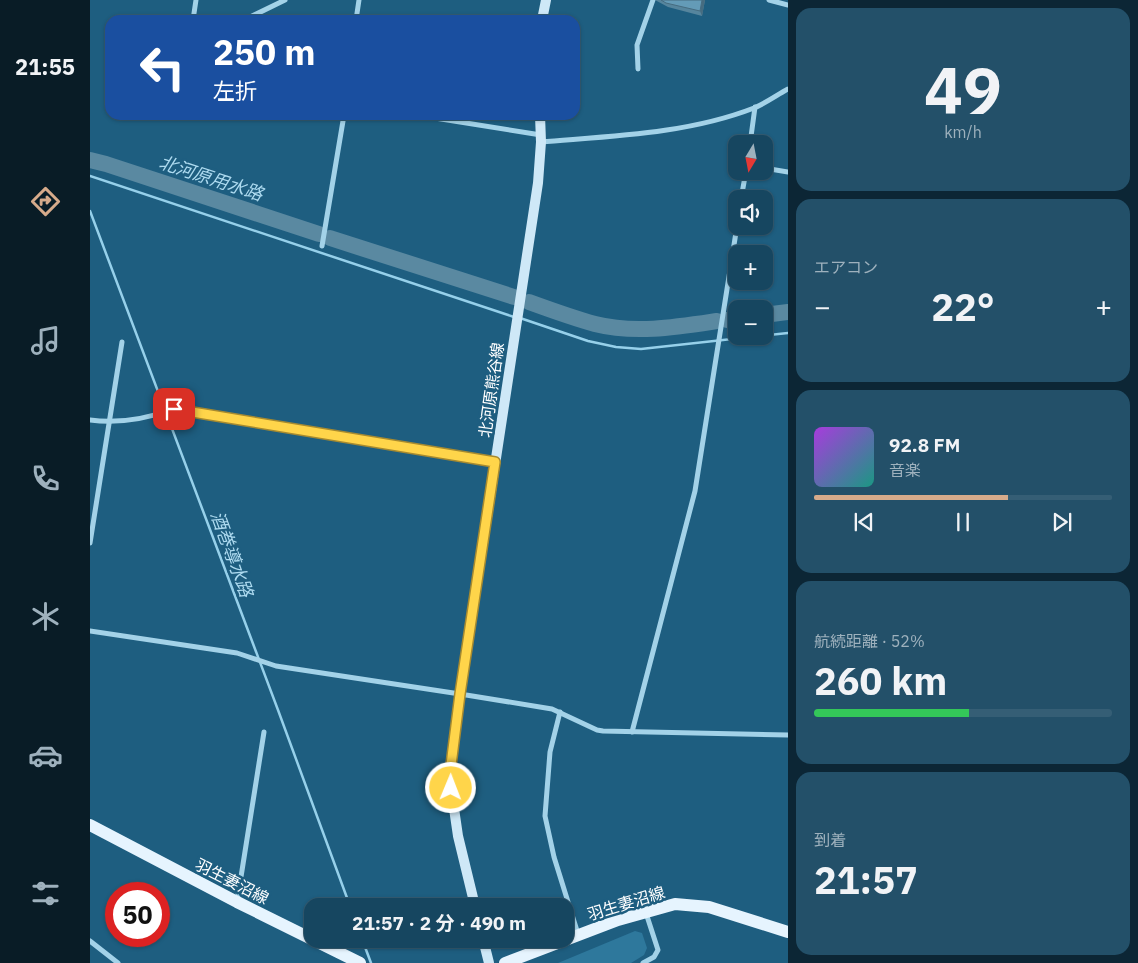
<!DOCTYPE html>
<html lang="ja">
<head>
<meta charset="utf-8">
<style>
  body { margin:0; font-family:"IBM Plex Sans","Noto Sans JP",sans-serif; background:#235069; color:#f1f3f6; height:100vh; display:flex; flex-direction:column; font-size:19px; white-space:nowrap }
  * { box-sizing:border-box; margin:0 }
  p { font-size:16px; color:#9eb1bd }
  .icon { flex:none; width:28px; height:28px; fill:none; stroke:currentColor; stroke-width:2; stroke-linecap:round; stroke-linejoin:round }
  .map { position:relative; flex:1; overflow:hidden }
  .side { display:flex; flex-direction:column; gap:8px; padding:8px; background:#0c2635; width:350px }
  .side>* { flex:none }
  .banner { position:absolute; left:15px; top:15px; width:475px; height:105px; border-radius:15px; box-shadow:0 1px 4px #0004,0 0 0 1px #355e75; background:#1a4fa0; color:#fff; overflow:hidden }
  .needle { width:32px; rotate:190deg }
  .buttons { position:absolute; left:638px; top:135px; display:grid; gap:10px }
  .buttons a { display:grid; place-items:center; width:45px; height:45px; border-radius:10px; background:#164660; box-shadow:0 1px 4px #0004,0 0 0 1px #355e75; font-size:25px }
  .speed { position:absolute; left:15px; top:882px; display:flex; gap:10px; font-size:25px; font-weight:700; text-align:center }
  .speed>* { display:grid; place-content:center; width:65px; height:65px; border-radius:50%; background:#164660; box-shadow:0 1px 4px #0004,0 0 0 1px #355e75; line-height:1 }
  .speed .limit { border:8px solid #d22; background:#fff; color:#111 }
  .pin { position:absolute; display:grid; place-items:center; width:42px; height:42px; color:#fff; margin:-21px; border-radius:10px; box-shadow:0 2px 8px #0006 }
  .me { position:absolute; width:55px; margin:-28px; rotate:1deg; stroke-linejoin:round; filter:drop-shadow(0 0 4px #0008) }
  .turn { display:flex; align-items:center; gap:18px; height:105px; padding:0 25px; font-size:22px }
  .turn .icon { width:65px; height:65px; stroke-width:2.5 }
  .turn b { display:block; font-size:35px; line-height:42px }
  .big { font-size:38px; font-weight:700; line-height:1.1 }
  .side .widget { flex:1; display:flex; flex-direction:column; justify-content:center; gap:8px; min-width:0; padding:0 18px; border-radius:15px; background:#235069 }
  .side .dial { align-items:center; gap:0 }
  .dial b { font-size:65px; line-height:1 }
  .song { display:flex; align-items:center; gap:15px }
  .cover { width:60px; height:60px; border-radius:8px; background:linear-gradient(135deg,hsl(280 70% 55%),hsl(170 70% 35%)) }
  .played { height:5px; border-radius:2px; background:linear-gradient(90deg,#d6ab8b 65%,#355e75 65%) }
  .keys { display:flex; justify-content:space-around; direction:ltr }
  .heat { display:flex; justify-content:space-between; align-items:center; font-size:28px; direction:ltr }
  .charge { height:8px; border-radius:4px; background:linear-gradient(90deg,#34c759 52%,#355e75 0) }
  .trip { position:absolute; left:214px; top:898px; width:270px; height:50px; border-radius:15px; background:#164660; box-shadow:0 1px 4px #0004,0 0 0 1px #355e75; font-weight:700; line-height:50px; text-align:center }
  main { display:flex; flex:1; min-height:0 }
  .dock { display:flex; flex-direction:column; width:90px; justify-content:space-around; align-items:center; background:#091c26; color:#9eb1bd }
  .dock .icon { width:35px; height:35px }
  .dock .active { color:#d6ab8b }
  .dock b { font-size:22px; color:#f1f3f6 }
  .map>svg:first-child { display:block }
</style>
</head>
<body>
<main>
<nav class="dock">
<b>21:55</b>
<svg class="icon active" aria-label="directions" viewBox="0 0 24 24"><path d="M12 3l9 9-9 9-9-9zM9 14v-3h6M13 9l2 2-2 2"/></svg>
<svg class="icon" aria-label="music" viewBox="0 0 24 24"><path d="M9 18V5l10-2v13"/><circle cx="6" cy="18" r="3"/><circle cx="16" cy="16" r="3"/></svg>
<svg class="icon" aria-label="phone" viewBox="0 0 24 24"><path d="M5 4h4l2 5-3 2q2 4 5 5l2-3 5 2v4C11 20 4 13 5 4z"/></svg>
<svg class="icon" aria-label="climate" viewBox="0 0 24 24"><path d="M12 3v18M4 7l16 10M4 17L20 7"/></svg>
<svg class="icon" aria-label="car" viewBox="0 0 24 24"><path d="M5 17H2v-5l4-1 3-4h7l3 4 3 1v5h-3M9 17h6M6 11h13"/><circle cx="7" cy="17" r="2"/><circle cx="17" cy="17" r="2"/></svg>
<svg class="icon" aria-label="filters" viewBox="0 0 24 24"><path d="M4 7h16M4 17h16"/><circle cx="9" cy="7" r="2"/><circle cx="15" cy="17" r="2"/></svg>
</nav>
<div class="map">
<svg width="698" height="963" viewBox="0 0 698 963">
  <rect width="100%" height="100%" fill="#1e5e80"/>
  <polygon fill="#2e789c" points="545,931 552,933 557,948 554,955 541,963 468,963"/>
  <g fill="none" stroke-linecap="round" stroke-linejoin="round">
    <g stroke="#96d0ea" stroke-width="2.5">
      <polyline points="0,176 424,317"/>
      <polyline points="0,211 188,710 260,906"/>
      <polyline points="430,318 498,341 526,347 551,349 698,333"/>
      <polyline points="272,939 281,963"/>
    </g>
    <g stroke="#5a89a1" stroke-width="16">
      <polyline points="0,160 16,164 229,234"/>
      <polyline points="240,238 424,297"/>
      <path d="M439 302C461 310 483 318 505 324 545 334 587 327 627 321"/>
      <polyline points="674,315 698,312"/>
      <polyline points="637,320 646,319"/>
    </g>
    <g stroke="#a3d2e8" stroke-width="5">
      <polyline points="679,0 698,5"/>
      <polyline points="103,20 106,0"/>
      <polyline points="154,20 195,0"/>
      <polyline points="266,20 269,0"/>
      <polyline points="548,69 547,45 563,0"/>
      <polyline points="326,115 451,135"/>
      <path d="M451 142C522 136 597 134 664 108 676 103 687 95 698 89"/>
      <polyline points="660,144 665,107"/>
      <polyline points="674,168 698,172"/>
      <polyline points="651,199 656,171"/>
      <polyline points="232,246 254,115"/>
      <path d="M0 420C29 424 56 419 84 409L405 462"/>
      <polyline points="0,543 32,342"/>
      <polyline points="0,631 147,653 186,666 370,694 462,709 507,730 513,731 698,735"/>
      <polyline points="470,712 460,752 455,816 464,857 488,934"/>
      <polyline points="542,732 605,491 647,226"/>
      <polyline points="147,902 174,732"/>
      <polyline points="0,941 28,963"/>
      <polyline points="553,963 564,957 568,950 556,913"/>
    </g>
    <g stroke="#cee8f7" stroke-width="10">
      <polyline points="452,20 456,0"/>
      <polyline points="385,906 368,836 361,788 361,765 370,694 448,183 451,142 450,115"/>
      <polyline points="393,939 399,963"/>
    </g>
    <g stroke="#e6f4fe" stroke-width="12">
      <polyline points="0,825 147,902 270,963"/>
      <polyline points="415,963 528,920 585,904 619,907 698,932"/>
    </g>
  </g>
  <polygon fill="#56859d" points="565,0 615,0 612,16 578,7"/>
  <polygon fill="#466c80" points="612,0 615,0 612,16 610,11"/>
  <polygon fill="#649bb7" stroke="#466c80" points="571,0 612,0 610,11 576,3"/>
  <g fill="none" stroke-linecap="round" stroke-linejoin="round">
    <defs>
      <polyline id="route" points="84,409 405,462 370,694 361,765 361,788"/>
    </defs>
    <use href="#route" stroke="#a68a30" stroke-width="12"/>
    <use href="#route" stroke="#ffd54a" stroke-width="9"/>
  </g>
  <g text-anchor="middle" dominant-baseline="central" stroke-width="5" stroke-linejoin="round" paint-order="stroke">
    <g font-size="16" fill="#fff" stroke="#1e5e80">
      <text transform="translate(401 390) rotate(-82)">北河原熊谷線</text>
      <text transform="translate(142 881) rotate(27)">羽生妻沼線</text>
      <text transform="translate(536 903) rotate(-17)">羽生妻沼線</text>
    </g>
    <g font-size="18" font-style="italic" fill="#aedbf0" stroke="#1e5e80">
      <text transform="translate(121 178) rotate(18)">北河原用水路</text>
      <text transform="translate(142 554) rotate(70)">酒巻導水路</text>
    </g>
  </g>
</svg>
<div class="buttons">
<a><svg class="needle" viewBox="-14 -14 28 28"><path d="M0-13l5 13h-10z" fill="#e53935"/><path d="M0 13l5-13h-10z" fill="#9eb1bd"/></svg></a>
<a><svg class="icon" aria-label="sound" viewBox="0 0 24 24"><path d="M4 9h4l5-4v14l-5-4H4zM17 9q2 3 0 6"/></svg></a>
<a>+</a>
<a>−</a>
</div>
<div class="speed"><div class="limit">50</div></div>
<div class="pin" style="left:84px;top:409px;background:#d93025"><svg class="icon" aria-label="arrive" viewBox="0 0 24 24"><path d="M6 21V4h12l-3 4 3 4H6"/></svg></div>
<svg class="me" style="left:361px;top:788px" viewBox="-20 -20 40 40"><circle r="17" fill="#ffd54a" stroke="#fff" stroke-width="3"/><path d="M0-11L8 9 0 5-8 9z" fill="#fff"/></svg>
<div class="trip">21:57 · 2 分 · 490 m</div>
<div class="banner">
<div class="turn"><svg class="icon" aria-label="left" viewBox="0 0 24 24"><path d="M17 20v-9H6M10 6l-5 5 5 5"/></svg><div><b>250 m</b>左折</div></div>
</div>
</div>
<section class="side">
<div class="widget dial"><b>49</b><p>km/h</p></div>
<div class="widget"><p>エアコン</p>
<div class="heat"><a>−</a><b class="big">22°</b><a>+</a></div>
</div>
<div class="widget">
<div class="song"><i class="cover"></i><div><b>92.8 FM</b><p>音楽</p></div></div>
<div class="played"></div>
<div class="keys"><svg class="icon" aria-label="previous" viewBox="0 0 24 24"><path d="M18 5L8 12l10 7zM5 5v14"/></svg><svg class="icon" aria-label="pause" viewBox="0 0 24 24"><path d="M8 5v14M16 5v14"/></svg><svg class="icon" aria-label="next" viewBox="0 0 24 24"><path d="M6 5l10 7-10 7zM19 5v14"/></svg></div>
</div>
<div class="widget"><p>航続距離 · 52%</p><b class="big">260 km</b><div class="charge"></div></div>
<div class="widget"><p>到着</p><b class="big">21:57</b></div>
</section>
</main>
</body>
</html>
